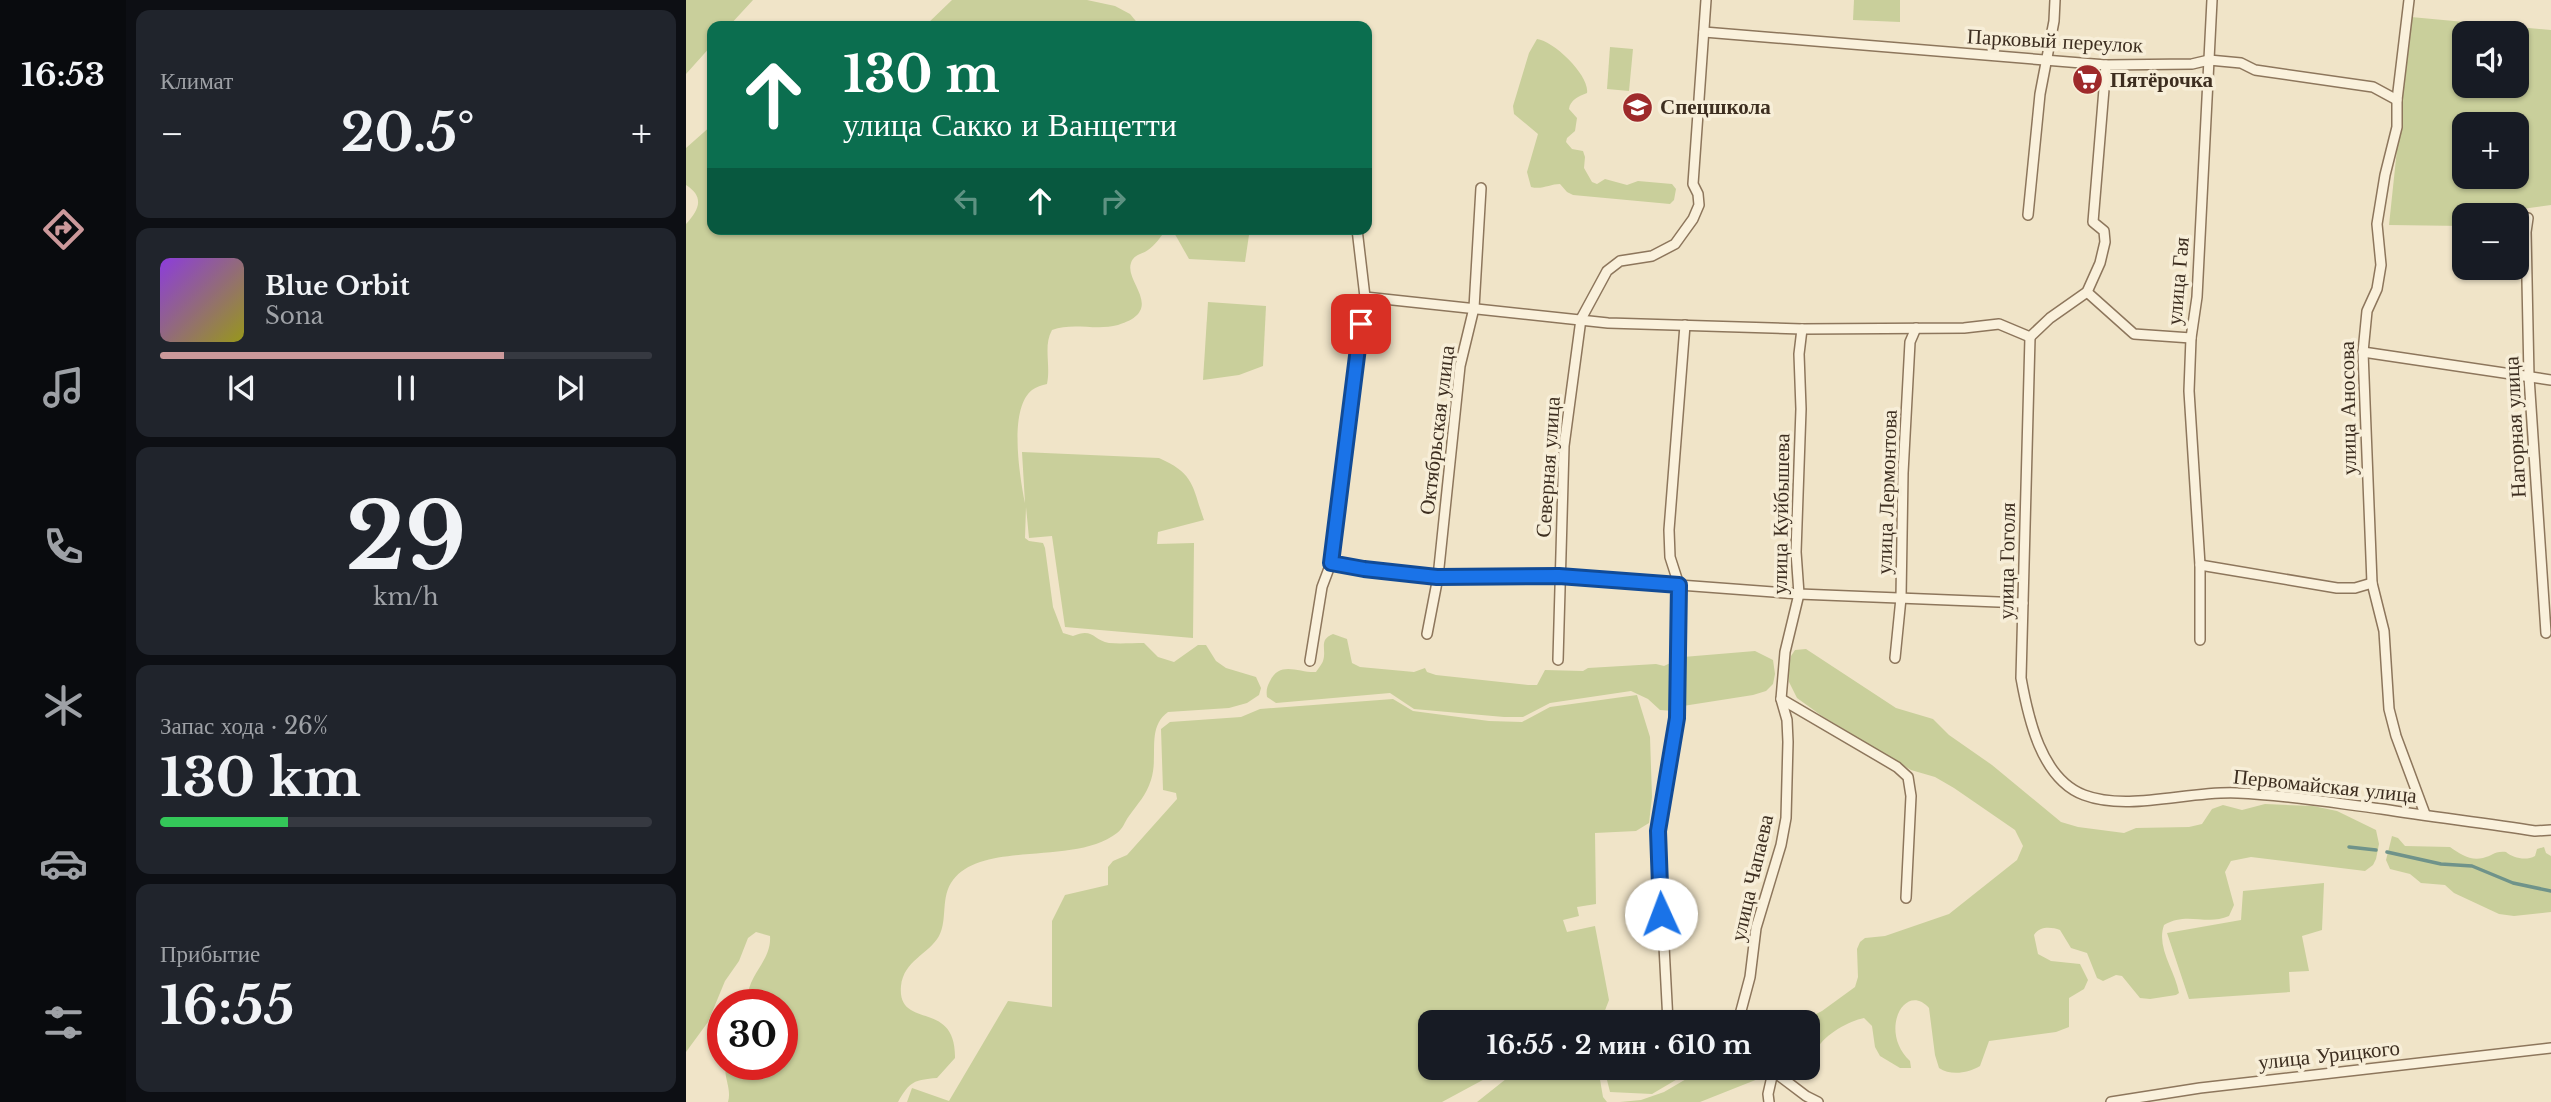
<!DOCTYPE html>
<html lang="ru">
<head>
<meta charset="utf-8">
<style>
  body { margin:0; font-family:"Libre Baskerville",serif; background:#20242c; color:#f1f3f6; height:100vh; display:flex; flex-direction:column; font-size:26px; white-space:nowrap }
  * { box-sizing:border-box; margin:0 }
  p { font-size:23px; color:#9ea1a6 }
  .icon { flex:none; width:38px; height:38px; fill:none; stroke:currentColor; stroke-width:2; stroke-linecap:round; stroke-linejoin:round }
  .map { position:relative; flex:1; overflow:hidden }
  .side { display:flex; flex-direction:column; gap:10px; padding:10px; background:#0d0f14; width:560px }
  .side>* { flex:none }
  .top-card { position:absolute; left:21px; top:21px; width:665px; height:214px; border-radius:14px; box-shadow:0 2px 5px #0004; background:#0b6e4f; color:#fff; overflow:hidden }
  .tools { position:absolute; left:1766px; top:21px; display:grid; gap:14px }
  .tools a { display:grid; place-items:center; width:77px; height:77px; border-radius:14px; background:#171b24; box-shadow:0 2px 5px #0004; font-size:35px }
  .speed { position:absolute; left:21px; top:989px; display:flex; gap:14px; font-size:35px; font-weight:700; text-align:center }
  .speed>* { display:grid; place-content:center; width:91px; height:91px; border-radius:50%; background:#171b24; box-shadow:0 2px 5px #0004; line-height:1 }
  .speed .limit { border:10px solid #d22; background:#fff; color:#111 }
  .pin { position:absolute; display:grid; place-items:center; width:60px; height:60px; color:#fff; margin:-30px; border-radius:14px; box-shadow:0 4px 10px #0006 }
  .me { position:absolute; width:77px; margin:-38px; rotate:358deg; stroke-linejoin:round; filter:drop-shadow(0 0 5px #0008) }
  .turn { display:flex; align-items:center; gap:24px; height:147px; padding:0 21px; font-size:32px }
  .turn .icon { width:91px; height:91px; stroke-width:2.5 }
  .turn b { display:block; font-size:49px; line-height:60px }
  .lanes { display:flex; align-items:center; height:66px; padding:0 21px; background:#0003; justify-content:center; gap:35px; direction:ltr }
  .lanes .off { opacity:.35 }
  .big { font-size:52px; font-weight:700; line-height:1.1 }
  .side .card { flex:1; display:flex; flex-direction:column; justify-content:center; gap:10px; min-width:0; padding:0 24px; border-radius:14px; background:#20242c }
  .side .dial { align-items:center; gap:0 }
  .dial b { font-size:91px; line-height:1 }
  .song { display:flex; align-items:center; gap:21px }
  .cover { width:84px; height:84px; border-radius:10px; background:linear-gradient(135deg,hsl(270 70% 55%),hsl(60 70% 35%)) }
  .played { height:7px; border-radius:4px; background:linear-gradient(90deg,#cc999b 70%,#363941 70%) }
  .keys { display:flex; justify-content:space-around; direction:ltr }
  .heat { display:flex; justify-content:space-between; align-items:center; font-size:38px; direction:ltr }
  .charge { height:10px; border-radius:5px; background:linear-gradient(90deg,#34c759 26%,#363941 0) }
  .trip { position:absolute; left:732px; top:1010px; width:402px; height:70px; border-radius:14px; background:#171b24; box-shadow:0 2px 5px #0004; font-weight:700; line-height:70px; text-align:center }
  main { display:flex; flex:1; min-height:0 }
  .menu { display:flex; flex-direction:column; width:126px; justify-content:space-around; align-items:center; background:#090b0e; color:#9ea1a6 }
  .menu .icon { width:49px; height:49px }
  .menu .on { color:#cc999b }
  .menu b { font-size:32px; color:#f1f3f6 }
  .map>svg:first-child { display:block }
</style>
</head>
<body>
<main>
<nav class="menu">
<b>16:53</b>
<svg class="icon on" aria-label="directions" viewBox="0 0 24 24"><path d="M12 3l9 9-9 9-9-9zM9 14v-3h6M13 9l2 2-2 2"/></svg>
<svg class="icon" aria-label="music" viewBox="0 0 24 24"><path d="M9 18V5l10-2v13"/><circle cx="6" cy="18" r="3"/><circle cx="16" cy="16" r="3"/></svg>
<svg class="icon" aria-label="phone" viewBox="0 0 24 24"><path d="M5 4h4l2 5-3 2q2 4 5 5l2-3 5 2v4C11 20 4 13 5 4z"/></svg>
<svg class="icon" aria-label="climate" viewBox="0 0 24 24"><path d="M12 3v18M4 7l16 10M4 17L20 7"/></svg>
<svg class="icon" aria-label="car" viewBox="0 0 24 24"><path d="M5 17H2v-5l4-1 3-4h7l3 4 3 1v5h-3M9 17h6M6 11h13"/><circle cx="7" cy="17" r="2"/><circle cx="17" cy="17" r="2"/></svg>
<svg class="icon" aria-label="filters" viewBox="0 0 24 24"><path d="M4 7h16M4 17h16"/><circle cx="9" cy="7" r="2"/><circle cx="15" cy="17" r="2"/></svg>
</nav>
<section class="side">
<div class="card"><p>Климат</p>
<div class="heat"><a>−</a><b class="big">20.5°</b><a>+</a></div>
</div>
<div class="card">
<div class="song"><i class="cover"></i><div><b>Blue Orbit</b><p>Sona</p></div></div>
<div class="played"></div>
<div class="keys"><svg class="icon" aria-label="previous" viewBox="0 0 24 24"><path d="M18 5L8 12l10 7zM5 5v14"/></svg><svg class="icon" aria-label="pause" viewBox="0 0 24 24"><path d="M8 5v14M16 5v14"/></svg><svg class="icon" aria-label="next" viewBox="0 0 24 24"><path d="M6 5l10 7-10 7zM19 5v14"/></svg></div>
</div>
<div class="card dial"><b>29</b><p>km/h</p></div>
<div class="card"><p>Запас хода · 26%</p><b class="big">130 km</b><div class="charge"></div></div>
<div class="card"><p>Прибытие</p><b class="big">16:55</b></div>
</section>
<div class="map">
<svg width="1865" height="1102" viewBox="0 0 1865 1102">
  <rect width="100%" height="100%" fill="#f0e4c8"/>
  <g fill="#c9cf9b" fill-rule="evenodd">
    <polygon points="0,0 67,0 43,26 26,26 26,45 0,74"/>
    <polygon points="266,0 401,0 429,6 444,14 454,26 239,26"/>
    <polygon points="1168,0 1214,0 1214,22 1167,20"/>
    <path d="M1725 17 1865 30V205L1829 210V215H1778V226L1703 225ZM1778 33H1830V86H1778ZM1778 124H1830V177H1778Z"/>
    <path d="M851 39C868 41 904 76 901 93 893 96 884 100 883 109L891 118 889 131 881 138 880 142 886 149 897 151 899 157 898 168 906 182 911 184 919 179 941 185 952 181 986 184 990 189 988 200 984 204 887 195 881 192 874 184C864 184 856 190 845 187L841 172 852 134 828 114 827 106 843 53Z"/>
    <polygon points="924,47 947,49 943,91 921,89"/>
    <path d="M26 125V229H480C475 237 469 245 462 250 455 255 448 254 445 263 438 282 481 310 432 325 410 331 387 322 366 330 357 346 365 365 361 384 356 385 350 387 346 390 322 409 334 477 339 503L336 452 473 458C509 474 506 486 518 520L472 532 471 544 508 543 507 638 379 627 366 536 343 538 340 507 339 538 343 541 357 543 359 548 367 607 377 633 387 636C407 627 407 640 423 643 434 644 447 643 458 643L472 657 488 662 512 645H520L530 661 540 668 570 677 575 688 573 695 561 703 543 708 482 712C460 728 473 755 465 780 460 796 452 803 443 816 439 821 437 829 431 833 389 866 297 840 267 880 254 897 262 919 253 936 242 955 218 960 215 986 211 1031 270 998 269 1058L251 1078C228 1080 224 1081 212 1102H42C46 1088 37 1078 40 1064H96V1004H62C58 977 86 962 84 936L70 932 62 938 53 961 39 981 22 1022 0 1052V224C13 210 19 197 0 185V148Z"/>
    <polygon points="486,229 557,229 563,235 559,262 503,259"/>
    <polygon points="522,302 580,306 577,366 553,375 517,380"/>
    <path d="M647 634 661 639 666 663 674 667 728 672 739 668 741 672 750 675 842 685H851L859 670 897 671 902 668 970 664 978 666 997 657 1069 651 1087 660 1089 674 1087 684 1080 691 1067 695 997 706 987 711 974 710 962 699 945 691 864 703 837 717H818L728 709 704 693 590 703 581 697C580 690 581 687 584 681 594 660 613 673 630 672 632 669 636 664 637 661 641 649 632 640 647 634Z"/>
    <path d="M1120 649 1210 708 1247 719 1263 735 1306 765 1375 822 1392 827 1438 833 1450 828 1503 827 1516 824 1526 809 1537 805 1556 810 1579 804 1627 806 1651 811 1690 830 1693 844 1690 859 1687 865 1679 871 1565 857 1545 861 1539 872 1548 905 1543 916C1520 926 1501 911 1478 925 1470 948 1489 970 1493 993L1490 995 1464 999 1454 998 1436 976 1430 975 1417 981 1411 978 1401 953 1385 948 1374 930C1365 927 1354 926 1348 935L1352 954 1365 961 1394 964 1402 980 1398 989 1383 998V1027L1370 1032 1303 1041 1294 1066C1282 1073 1265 1076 1253 1068L1249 1055 1243 1008C1219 981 1192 1031 1224 1061L1225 1068H1214L1194 1056 1189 1047 1186 1026 1178 1018C1163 1021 1139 1034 1131 1049 1127 1056 1130 1065 1129 1072 1116 1081 1110 1078 1099 1068H1122V1022H1114L1136 1011 1169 987 1172 977 1171 949 1174 942 1179 938 1199 936 1263 914 1331 860 1337 846 1329 830 1268 788 1249 777 1225 770 1136 716 1111 698 1103 682 1102 670 1105 656 1109 650Z"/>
    <polygon points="951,695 964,737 966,797 963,823 950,831 909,833 910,904 891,907 893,916 877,920 881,932 909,926 923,1000 918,1013 901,1022 744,1022 744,1068 819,1068 756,1102 221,1102 226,1088 263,1101 322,1001 366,1007 366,921 379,895 422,885 422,867 427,861 441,855 491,799 490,793 477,790 475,729 484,722 555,717 574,709 707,699 727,711 803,721 836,722 864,707"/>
    <path d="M1706 836 1712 838 1719 846 1764 847C1774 854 1784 861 1797 858 1807 856 1807 851 1820 852 1827 858 1840 861 1849 856L1851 849 1858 847 1860 853 1865 856V912L1828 916 1813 914 1768 893 1759 885 1735 883 1724 874 1704 869 1700 860Z"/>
    <polygon points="1638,883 1636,930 1616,936 1623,971 1603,972 1604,992 1503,999 1481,933 1555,920 1557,891"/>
    <polygon points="843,1068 912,1068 917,1097 921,1102 791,1102 820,1079"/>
    <polygon points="918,1068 1010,1068 966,1094 924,1092"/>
    <polygon points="1019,1068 1074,1068 1075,1074 1072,1079 1014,1102 934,1102 955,1100 978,1092"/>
  </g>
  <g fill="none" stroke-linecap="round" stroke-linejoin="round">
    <g stroke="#6f938a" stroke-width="3.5">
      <polyline points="1663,847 1690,850"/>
      <polyline points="1701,852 1755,864 1786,866 1827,883 1865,891"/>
    </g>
    <defs>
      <g id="street">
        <polyline points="1723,0 1711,100 1711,127 1699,175 1691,224 1695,265 1691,289 1681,311 1677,352 1686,583 1698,631 1703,709 1710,736 1739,814"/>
        <polyline points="1018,32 1420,65 1506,64 1523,60 1555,63 1569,70 1687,87 1711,100"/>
        <polyline points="1342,215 1354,94 1368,21 1369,0"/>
        <polyline points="1842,218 1840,232 1843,377 1860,633"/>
        <polyline points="1401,292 1448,334 1505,338"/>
        <polyline points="679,297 922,323 1116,329 1278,328 1313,324 1344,337"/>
        <path d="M1344 337 1335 678C1342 717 1355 779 1398 795 1443 812 1505 790 1552 793 1601 795 1648 803 1696 809 1747 817 1798 823 1849 831L1865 830"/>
        <polyline points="1344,337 1364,318 1401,292 1414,263 1419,242 1418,231 1407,222 1420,65"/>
        <polyline points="1677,352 1865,380"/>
        <polyline points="645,563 678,569 752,577 873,576 1113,594 1337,603"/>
        <polyline points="1514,565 1651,588 1669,588 1686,583"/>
        <polyline points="741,634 752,577 774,366 788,308 795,188"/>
        <polyline points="1514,640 1514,565 1503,391 1505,338 1511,297 1526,0"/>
        <polyline points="1209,658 1215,598 1217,473 1224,342 1230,328"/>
        <polyline points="872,660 878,446 895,319 921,271 934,261 966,256 989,244 1007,219 1013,205 1012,194 1007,184 1020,0"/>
        <polyline points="624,661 636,587 645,563 679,297 671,229"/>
        <polyline points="1095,699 1211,767 1222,777 1225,796 1220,898"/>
        <polyline points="982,1022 972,831 991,718 993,585 984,557 983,530 999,325"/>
        <polyline points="1052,1022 1064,977 1070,928 1095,845 1100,818 1102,742 1101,720 1095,699 1099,652 1113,594 1110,552 1115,409 1113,354 1116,329"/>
        <polyline points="1083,1068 1120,1096 1132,1102"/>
        <polyline points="1083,1102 1082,1094 1087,1072"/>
        <polyline points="1425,1102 1514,1088 1865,1048"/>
      </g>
    </defs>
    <use href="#street" stroke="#8d765c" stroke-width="12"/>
    <use href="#street" stroke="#faf1dc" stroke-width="9"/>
  </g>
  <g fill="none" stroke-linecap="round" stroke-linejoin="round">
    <defs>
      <polyline id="route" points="675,324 645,563 678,569 751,577 873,576 993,585 991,718 972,831 975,914"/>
    </defs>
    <use href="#route" stroke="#114b97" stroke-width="18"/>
    <use href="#route" stroke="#1a73e8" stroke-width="12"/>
  </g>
  <defs>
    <symbol id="supermarket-disc" viewBox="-11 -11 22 22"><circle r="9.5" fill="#9e2a2b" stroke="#f7eed8"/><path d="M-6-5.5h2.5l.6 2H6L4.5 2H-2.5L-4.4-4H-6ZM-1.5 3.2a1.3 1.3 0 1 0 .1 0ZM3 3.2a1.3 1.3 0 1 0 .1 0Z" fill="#fff"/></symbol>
    <symbol id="school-disc" viewBox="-11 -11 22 22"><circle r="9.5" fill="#9e2a2b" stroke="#f7eed8"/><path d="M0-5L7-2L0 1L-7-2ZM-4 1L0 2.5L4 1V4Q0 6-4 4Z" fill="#fff"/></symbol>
  </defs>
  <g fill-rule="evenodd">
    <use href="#supermarket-disc" x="1384" y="62" width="35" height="35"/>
    <use href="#school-disc" x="934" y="90" width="35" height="35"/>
  </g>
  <g text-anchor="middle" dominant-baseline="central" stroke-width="7" stroke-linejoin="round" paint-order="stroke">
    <g font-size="21" fill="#3d2e20" stroke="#f7eed8">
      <text transform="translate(1369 41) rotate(3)">Парковый переулок</text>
      <text transform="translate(1492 281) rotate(-85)">улица Гая</text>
      <text transform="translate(1662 408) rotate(-91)">улица Аносова</text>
      <text transform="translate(1829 427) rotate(-93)">Нагорная улица</text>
      <text transform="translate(751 430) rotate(-83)">Октябрьская улица</text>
      <text transform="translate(862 467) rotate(-86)">Северная улица</text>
      <text transform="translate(1201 492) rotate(-88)">улица Лермонтова</text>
      <text transform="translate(1095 514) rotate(-89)">улица Куйбышева</text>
      <text transform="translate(1321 561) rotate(-89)">улица Гоголя</text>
      <text transform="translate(1639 786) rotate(6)">Первомайская улица</text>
      <text transform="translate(1066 878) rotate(-77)">улица Чапаева</text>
      <text transform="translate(1643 1055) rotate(-6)">улица Урицкого</text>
    </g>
    <g font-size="21" font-weight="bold" fill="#3d2e20" stroke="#f7eed8" text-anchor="start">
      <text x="1424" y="80">Пятёрочка</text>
      <text x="974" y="107">Спецшкола</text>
    </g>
  </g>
</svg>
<div class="tools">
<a><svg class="icon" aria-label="sound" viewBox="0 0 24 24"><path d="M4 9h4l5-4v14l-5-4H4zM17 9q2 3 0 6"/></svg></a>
<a>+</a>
<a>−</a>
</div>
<div class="speed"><div class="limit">30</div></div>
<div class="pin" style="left:675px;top:324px;background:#d93025"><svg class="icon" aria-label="arrive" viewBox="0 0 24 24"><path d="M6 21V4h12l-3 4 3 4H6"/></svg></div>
<svg class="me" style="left:975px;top:914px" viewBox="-20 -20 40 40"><circle r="19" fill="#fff"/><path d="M0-13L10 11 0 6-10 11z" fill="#1a73e8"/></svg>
<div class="trip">16:55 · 2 мин · 610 m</div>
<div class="top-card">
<div class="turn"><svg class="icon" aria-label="ahead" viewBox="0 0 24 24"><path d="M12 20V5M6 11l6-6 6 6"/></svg><div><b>130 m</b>улица Сакко и Ванцетти</div></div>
<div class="lanes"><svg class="icon off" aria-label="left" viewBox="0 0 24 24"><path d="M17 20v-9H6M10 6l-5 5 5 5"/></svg><svg class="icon" aria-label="ahead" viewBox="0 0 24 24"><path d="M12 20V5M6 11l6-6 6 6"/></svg><svg class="icon off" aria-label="right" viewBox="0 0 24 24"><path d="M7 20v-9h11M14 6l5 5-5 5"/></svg></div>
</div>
</div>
</main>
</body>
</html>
